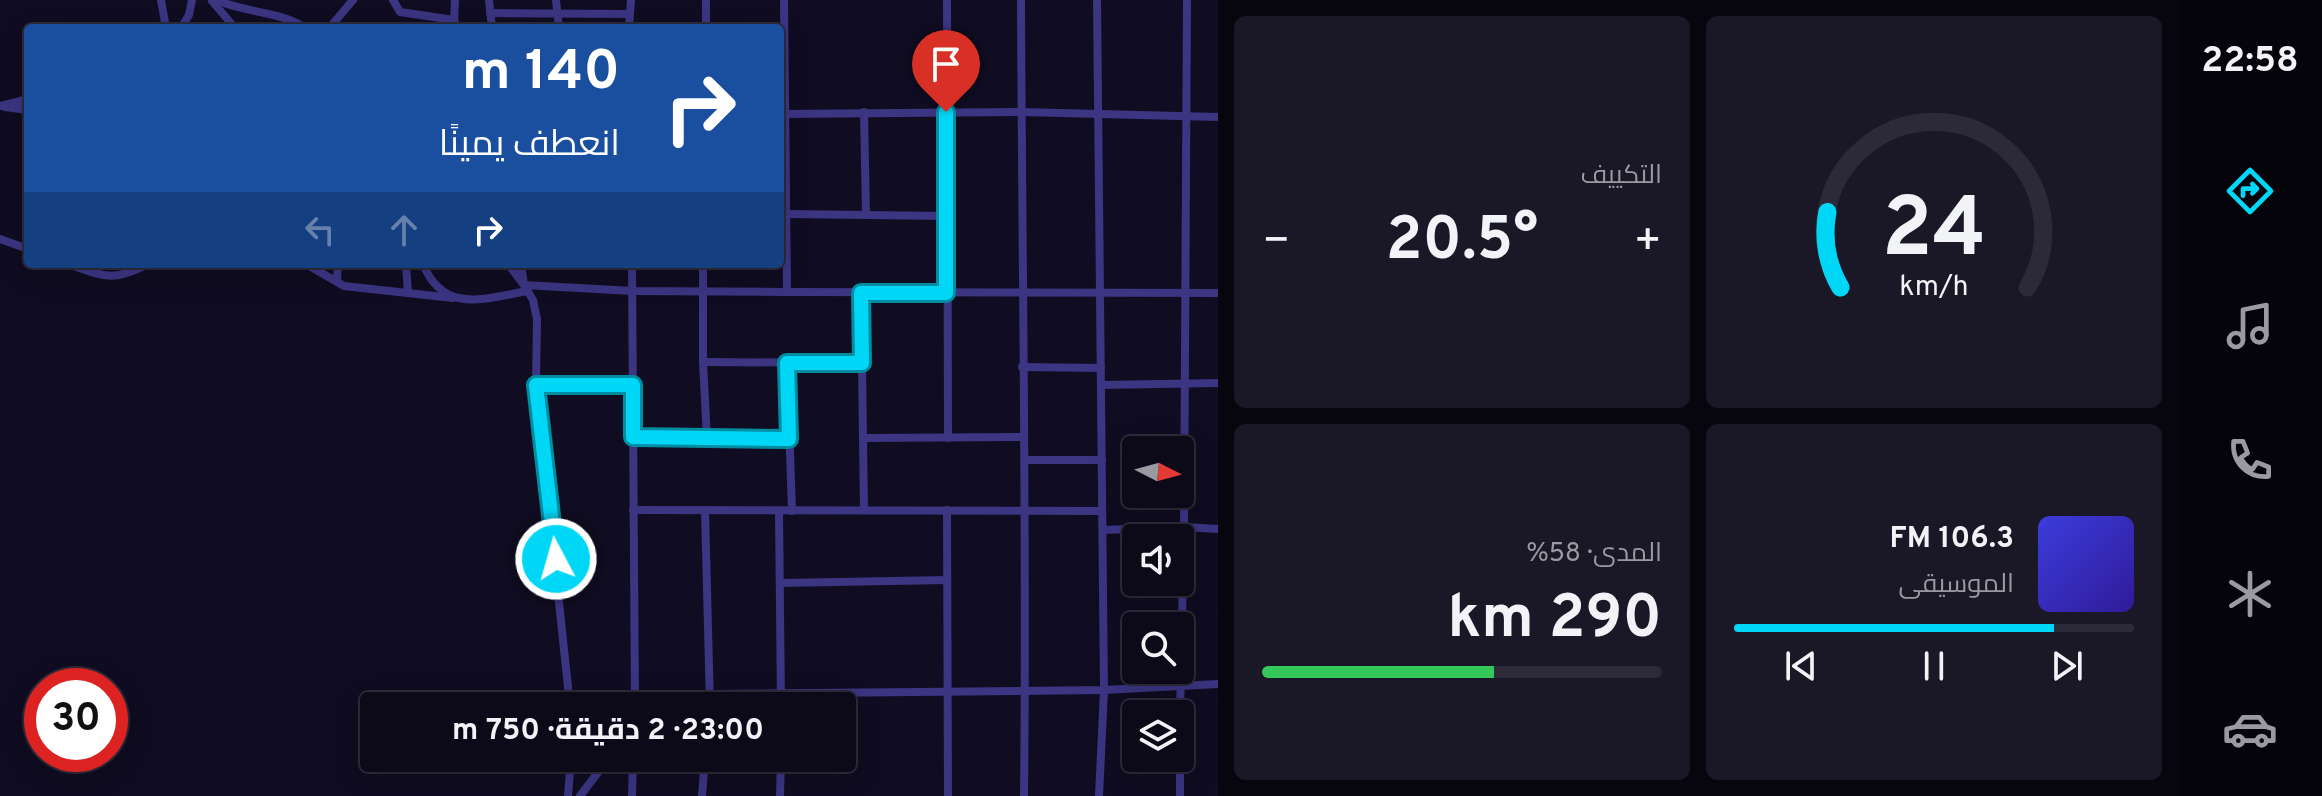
<!DOCTYPE html>
<html lang="ar">
<head>
<meta charset="utf-8">
<style>
  body { margin:0; font-family:Overpass,Cairo,sans-serif; background:#1a1726; color:#f1f3f6; direction:rtl; height:100vh; display:flex; flex-direction:column; font-size:30px; white-space:nowrap }
  * { box-sizing:border-box; margin:0 }
  p { font-size:26px; color:#9a9aa2 }
  .icon { flex:none; width:44px; height:44px; fill:none; stroke:currentColor; stroke-width:2; stroke-linecap:round; stroke-linejoin:round }
  .map { position:relative; flex:1; overflow:hidden; direction:ltr }
  .panel { display:flex; flex-direction:column; gap:16px; padding:16px; background:#07050e; width:960px }
  .panel>* { flex:none }
  .banner { position:absolute; left:24px; top:24px; width:760px; height:244px; border-radius:8px; box-shadow:0 8px 32px #0002,0 0 0 2px #2c2a38; direction:rtl; background:#1a4fa0; color:#fff; overflow:hidden }
  .needle { width:52px; rotate:96deg }
  .fabs { position:absolute; left:1122px; top:436px; display:grid; gap:16px }
  .fabs a { display:grid; place-items:center; width:72px; height:72px; border-radius:8px; background:#0c0919; box-shadow:0 8px 32px #0002,0 0 0 2px #2c2a38; font-size:40px }
  .speed { position:absolute; left:24px; top:668px; display:flex; gap:16px; font-size:40px; font-weight:700; text-align:center }
  .speed>* { display:grid; place-content:center; width:104px; height:104px; border-radius:50%; background:#0c0919; box-shadow:0 8px 32px #0002,0 0 0 2px #2c2a38; line-height:1 }
  .speed .limit { border:12px solid #d22; background:#fff; color:#111 }
  .pin { position:absolute; display:grid; place-items:center; width:68px; height:68px; color:#fff; margin:-82px -34px; border-radius:50% 50% 50% 0; rotate:-45deg; box-shadow:0 0 8px #0007 }
  .pin .icon { rotate:45deg }
  .me { position:absolute; width:88px; margin:-44px; rotate:354deg; stroke-linejoin:round; filter:drop-shadow(0 0 6px #0008) }
  .turn { display:flex; align-items:center; gap:28px; height:168px; padding:0 32px; font-size:36px }
  .turn .icon { width:104px; height:104px; stroke-width:2.5 }
  .turn b { display:block; font-size:56px; line-height:68px }
  .lanes { display:flex; align-items:center; height:76px; padding:0 32px; background:#0003; justify-content:center; gap:40px; direction:ltr }
  .lanes .off { opacity:.35 }
  .big { font-size:60px; font-weight:700; line-height:1.1 }
  .panel .widget { flex:1; display:flex; flex-direction:column; justify-content:center; gap:12px; min-width:0; padding:0 28px; border-radius:12px; background:#1a1726 }
  .panel .dial { align-items:center; gap:0 }
  .dial svg { height:208px; overflow:visible; fill:none; stroke:#2c2a38; stroke-width:7; stroke-linecap:round; text-anchor:middle }
  .dial text { fill:#f1f3f6; stroke:none }
  .song { display:flex; align-items:center; gap:24px }
  .cover { width:96px; height:96px; border-radius:12px; background:linear-gradient(135deg,hsl(240 70% 55%),hsl(250 70% 35%)) }
  .played { height:8px; border-radius:4px; background:linear-gradient(90deg,#00d7f7 80%,#2c2a38 80%) }
  .keys { display:flex; justify-content:space-around; direction:ltr }
  .heat { display:flex; justify-content:space-between; align-items:center; font-size:44px; direction:ltr }
  .charge { height:12px; border-radius:6px; background:linear-gradient(90deg,#34c759 58%,#2c2a38 0) }
  .panel .tiles { flex:1; display:grid; gap:16px; grid-template-columns:repeat(2,1fr) }
  .trip { position:absolute; left:360px; top:692px; width:496px; height:80px; border-radius:8px; background:#0c0919; box-shadow:0 8px 32px #0002,0 0 0 2px #2c2a38; font-weight:700; line-height:80px; text-align:center; direction:rtl }
  main { display:flex; flex:1; min-height:0 }
  .dock { display:flex; flex-direction:column; width:144px; justify-content:space-around; align-items:center; background:#05040a; color:#9a9aa2 }
  .dock .icon { width:56px; height:56px }
  .dock .on { color:#00d7f7 }
  .dock b { font-size:36px; color:#f1f3f6 }
  .map>svg:first-child { display:block }
</style>
</head>
<body>
<main>
<nav class="dock">
<b>22:58</b>
<svg class="icon on" aria-label="directions" viewBox="0 0 24 24"><path d="M12 3l9 9-9 9-9-9zM9 14v-3h6M13 9l2 2-2 2"/></svg>
<svg class="icon" aria-label="music" viewBox="0 0 24 24"><path d="M9 18V5l10-2v13"/><circle cx="6" cy="18" r="3"/><circle cx="16" cy="16" r="3"/></svg>
<svg class="icon" aria-label="phone" viewBox="0 0 24 24"><path d="M5 4h4l2 5-3 2q2 4 5 5l2-3 5 2v4C11 20 4 13 5 4z"/></svg>
<svg class="icon" aria-label="climate" viewBox="0 0 24 24"><path d="M12 3v18M4 7l16 10M4 17L20 7"/></svg>
<svg class="icon" aria-label="car" viewBox="0 0 24 24"><path d="M5 17H2v-5l4-1 3-4h7l3 4 3 1v5h-3M9 17h6M6 11h13"/><circle cx="7" cy="17" r="2"/><circle cx="17" cy="17" r="2"/></svg>
</nav>
<section class="panel">
<div class="tiles">
<div class="widget dial"><svg viewBox="0 0 100 80">
<path d="M14 69A42 42 0 1 1 86 69"/>
<path d="M14 69A42 42 0 0 1 9 40" stroke="#00d7f7"/>
<text x="50" y="56" font-size="32" font-weight="700">24</text>
<text x="50" y="72" font-size="11">km/h</text>
</svg></div>
<div class="widget"><p>التكييف</p>
<div class="heat"><a>−</a><b class="big">20.5°</b><a>+</a></div>
</div>
<div class="widget">
<div class="song"><i class="cover"></i><div><b>106.3 FM</b><p>الموسيقى</p></div></div>
<div class="played"></div>
<div class="keys"><svg class="icon" aria-label="previous" viewBox="0 0 24 24"><path d="M18 5L8 12l10 7zM5 5v14"/></svg><svg class="icon" aria-label="pause" viewBox="0 0 24 24"><path d="M8 5v14M16 5v14"/></svg><svg class="icon" aria-label="next" viewBox="0 0 24 24"><path d="M6 5l10 7-10 7zM19 5v14"/></svg></div>
</div>
<div class="widget"><p>المدى · 58%</p><b class="big">290 km</b><div class="charge"></div></div>
</div>
</section>
<div class="map">
<svg width="1218" height="796" viewBox="0 0 1218 796">
  <rect width="100%" height="100%" fill="#100c21"/>
  <g fill="none" stroke-linecap="round" stroke-linejoin="round">
    <g stroke="#3b3582" stroke-width="8">
      <polyline points="161,0 166,28"/>
      <path d="M217 0C245 13 280 11 305 28"/>
      <polyline points="393,0 400,12 454,20 457,28"/>
      <polyline points="489,0 492,28"/>
      <polyline points="556,0 559,28"/>
      <polyline points="784,0 787,292"/>
      <polyline points="947,0 948,438"/>
      <path d="M1021 0C1022 265 1027 531 1024 796"/>
      <polyline points="1097,0 1104,690 1099,796"/>
      <polyline points="212,1 235,28"/>
      <polyline points="490,13 630,14"/>
      <polyline points="454,23 455,0"/>
      <polyline points="181,28 189,15 192,0"/>
      <polyline points="326,28 331,26 353,0"/>
      <polyline points="629,28 631,0"/>
      <polyline points="706,28 706,0"/>
      <polyline points="0,106 28,99"/>
      <polyline points="5,107 28,110"/>
      <polyline points="864,112 866,215"/>
      <polyline points="780,114 1021,112 1218,117"/>
      <polyline points="787,214 946,216"/>
      <polyline points="0,239 28,249"/>
      <path d="M69 264C105 277 113 282 148 264"/>
      <polyline points="306,264 344,286 453,298"/>
      <polyline points="406,264 408,293"/>
      <path d="M423 264C444 315 485 298 528 291"/>
      <polyline points="508,264 524,285 633,291 787,292 1218,293"/>
      <polyline points="521,264 524,285 533,300 537,319 536,385 570,706"/>
      <polyline points="632,264 635,706"/>
      <polyline points="703,264 703,362 707,439"/>
      <polyline points="337,281 338,264"/>
      <polyline points="861,293 864,510"/>
      <polyline points="703,362 862,363"/>
      <polyline points="787,363 792,511"/>
      <polyline points="1022,367 1101,368"/>
      <polyline points="536,385 633,385"/>
      <polyline points="1101,385 1218,383"/>
      <polyline points="633,437 789,439"/>
      <polyline points="864,438 1024,437"/>
      <polyline points="1025,460 1102,460"/>
      <polyline points="633,510 1102,511"/>
      <polyline points="705,510 710,706"/>
      <polyline points="947,510 948,796"/>
      <polyline points="779,511 781,706"/>
      <polyline points="1103,530 1184,527 1218,529"/>
      <polyline points="780,583 947,580"/>
      <polyline points="681,706 711,694 1104,690 1218,684"/>
      <polyline points="1180,714 1184,527 1187,0"/>
      <polyline points="1180,731 1180,796"/>
      <polyline points="568,796 571,758"/>
      <polyline points="580,796 609,758"/>
      <polyline points="632,796 633,758"/>
      <polyline points="702,796 705,758"/>
      <polyline points="780,796 781,758"/>
    </g>
  </g>
  <g fill="none" stroke-linecap="round" stroke-linejoin="round">
    <defs>
      <polyline id="route" points="556,559 536,385 633,385 633,437 789,439 787,363 862,363 861,293 946,293 946,112"/>
    </defs>
    <use href="#route" stroke="#008ca1" stroke-width="20"/>
    <use href="#route" stroke="#00d7f7" stroke-width="14"/>
  </g>
</svg>
<div class="fabs">
<a><svg class="needle" viewBox="-14 -14 28 28"><path d="M0-13l5 13h-10z" fill="#e53935"/><path d="M0 13l5-13h-10z" fill="#9a9aa2"/></svg></a>
<a><svg class="icon" aria-label="sound" viewBox="0 0 24 24"><path d="M4 9h4l5-4v14l-5-4H4zM17 9q2 3 0 6"/></svg></a>
<a><svg class="icon" aria-label="search" viewBox="0 0 24 24"><circle cx="10" cy="10" r="6"/><path d="M15 15l6 6"/></svg></a>
<a><svg class="icon" aria-label="layers" viewBox="0 0 24 24"><path d="M12 4l9 5-9 5-9-5zM3 14l9 5 9-5"/></svg></a>
</div>
<div class="speed"><div class="limit">30</div></div>
<div class="pin" style="left:946px;top:112px;background:#d93025"><svg class="icon" aria-label="arrive" viewBox="0 0 24 24"><path d="M6 21V4h12l-3 4 3 4H6"/></svg></div>
<svg class="me" style="left:556px;top:559px" viewBox="-20 -20 40 40"><circle r="17" fill="#00d7f7" stroke="#fff" stroke-width="3"/><path d="M0-11L8 9 0 5-8 9z" fill="#fff"/></svg>
<div class="trip">23:00 · 2 دقيقة · 750 m</div>
<div class="banner">
<div class="turn"><svg class="icon" aria-label="right" viewBox="0 0 24 24"><path d="M7 20v-9h11M14 6l5 5-5 5"/></svg><div><b>140 m</b>انعطف يمينًا</div></div>
<div class="lanes"><svg class="icon off" aria-label="left" viewBox="0 0 24 24"><path d="M17 20v-9H6M10 6l-5 5 5 5"/></svg><svg class="icon off" aria-label="ahead" viewBox="0 0 24 24"><path d="M12 20V5M6 11l6-6 6 6"/></svg><svg class="icon" aria-label="right" viewBox="0 0 24 24"><path d="M7 20v-9h11M14 6l5 5-5 5"/></svg></div>
</div>
</div>
</main>
</body>
</html>
